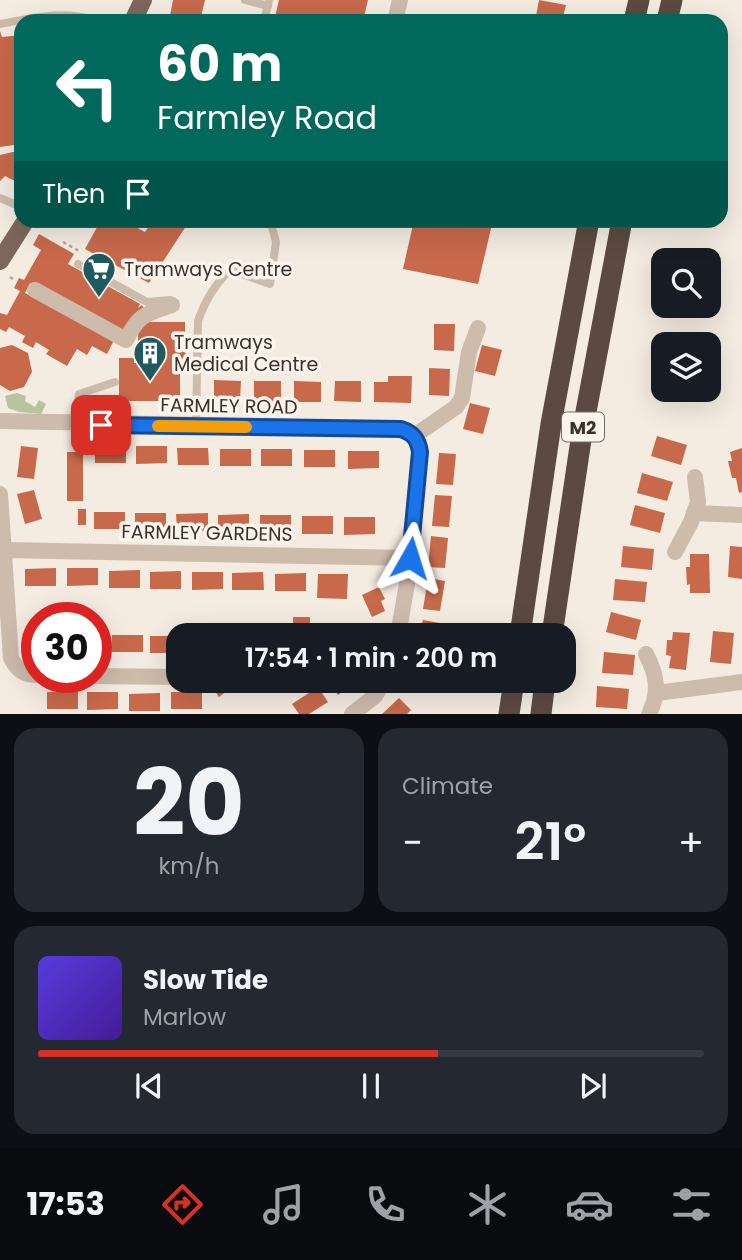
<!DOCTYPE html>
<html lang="en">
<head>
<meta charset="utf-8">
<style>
  body { margin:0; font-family:Poppins,sans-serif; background:#242831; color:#f1f3f6; height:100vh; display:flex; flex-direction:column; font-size:26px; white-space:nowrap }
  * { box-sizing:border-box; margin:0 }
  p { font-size:23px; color:#9ea1a6 }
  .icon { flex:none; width:38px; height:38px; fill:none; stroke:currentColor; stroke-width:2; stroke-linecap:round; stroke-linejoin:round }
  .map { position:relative; height:714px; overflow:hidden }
  .drawer { display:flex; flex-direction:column; gap:14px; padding:14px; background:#0d0f14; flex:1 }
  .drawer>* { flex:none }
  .guide { position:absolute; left:14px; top:14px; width:714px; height:214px; border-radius:21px; box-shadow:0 7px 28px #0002; background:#00695c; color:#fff; overflow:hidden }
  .buttons { position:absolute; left:651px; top:248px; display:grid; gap:14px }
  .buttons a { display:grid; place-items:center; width:70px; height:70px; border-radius:14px; background:#171b24; box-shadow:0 7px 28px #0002; font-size:35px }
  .speed { position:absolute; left:21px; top:602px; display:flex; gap:14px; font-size:35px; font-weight:700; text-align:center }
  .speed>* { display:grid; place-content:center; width:91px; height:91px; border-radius:50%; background:#171b24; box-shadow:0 7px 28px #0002; line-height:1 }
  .speed .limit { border:10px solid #d22; background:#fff; color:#111 }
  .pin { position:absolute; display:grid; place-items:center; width:60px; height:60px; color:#fff; margin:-30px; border-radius:14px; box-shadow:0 4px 10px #0006 }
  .me { position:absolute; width:77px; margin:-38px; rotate:6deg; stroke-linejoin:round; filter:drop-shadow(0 0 5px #0008) }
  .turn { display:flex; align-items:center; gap:24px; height:147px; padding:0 28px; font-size:32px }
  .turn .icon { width:91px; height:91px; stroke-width:2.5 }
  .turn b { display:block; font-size:49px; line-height:60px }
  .then { display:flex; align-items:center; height:66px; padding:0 28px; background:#0003; gap:14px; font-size:26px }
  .big { font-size:52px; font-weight:600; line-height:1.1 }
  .drawer .card { flex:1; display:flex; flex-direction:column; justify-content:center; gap:10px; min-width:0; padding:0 24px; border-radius:21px; background:#242831 }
  .drawer .dial { align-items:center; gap:0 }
  .dial b { font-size:91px; line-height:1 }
  .song { display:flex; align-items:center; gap:21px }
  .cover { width:84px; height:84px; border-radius:10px; background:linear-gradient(135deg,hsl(250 70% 55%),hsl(260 70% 35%)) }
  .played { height:7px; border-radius:4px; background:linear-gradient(90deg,#d93025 60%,#363941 60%) }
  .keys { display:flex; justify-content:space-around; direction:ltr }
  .heat { display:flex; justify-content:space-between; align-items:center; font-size:38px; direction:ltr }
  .drawer .tiles { flex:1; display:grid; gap:14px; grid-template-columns:1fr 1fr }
  .card:last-child { grid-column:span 2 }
  .trip { position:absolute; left:166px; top:623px; width:410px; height:70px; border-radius:21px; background:#171b24; box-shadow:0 7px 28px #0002; font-weight:600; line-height:70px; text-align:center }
  .tabs { display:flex; height:112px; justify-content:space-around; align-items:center; background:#090b0e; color:#9ea1a6 }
  .tabs .icon { width:49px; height:49px }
  .tabs .current { color:#d93025 }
  .tabs b { font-size:32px; color:#f1f3f6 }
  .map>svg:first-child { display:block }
</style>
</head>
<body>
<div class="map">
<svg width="742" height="714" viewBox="0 0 742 714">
  <rect width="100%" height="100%" fill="#f4ebe1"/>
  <polygon fill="#b8c4a0" points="17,393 26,396 25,401 35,407 39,400 46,404 41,414 19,412 8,408 5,396"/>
  <g fill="#c8694b">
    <polygon points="173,0 205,0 200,21 169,21"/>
    <polygon points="279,0 368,0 363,21 274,21"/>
    <polygon points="539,0 566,5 562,21 535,21"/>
    <polygon points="0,31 2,37 21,35 21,68 18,69 21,93 21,144 0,147"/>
    <polygon points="13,152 17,152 18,157 21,152 21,184 5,176 0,181 0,155"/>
    <polygon points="101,220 123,220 145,232 153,220 190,220 149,283 85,249"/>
    <polygon points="414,220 493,220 478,284 403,269"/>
    <polygon points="39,234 74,254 68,264 140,304 138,308 142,305 148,316 138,322 185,322 186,365 180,365 180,403 163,403 163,401 119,401 119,358 134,358 134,363 138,363 138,322 125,332 30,283 25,293 114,340 107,354 92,346 87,355 77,349 67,366 46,354 49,350 36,342 33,348 22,342 25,336 9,327 6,332 0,329 0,313 7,315 20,291 14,288 19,278 24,280 41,250 33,245"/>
    <polygon points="434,324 455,324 454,351 434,350"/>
    <polygon points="12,345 28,353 32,372 24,387 10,391 0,385 0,348"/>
    <polygon points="482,345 502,350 495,376 475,371"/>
    <polygon points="429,368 450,369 449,396 429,395"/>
    <polygon points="388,376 412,376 411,403 374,402 374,382 388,382"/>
    <polygon points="214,380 241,381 240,401 214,401"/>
    <polygon points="254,381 281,381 281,402 254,401"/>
    <polygon points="294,381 321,382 321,402 294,402"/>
    <polygon points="335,381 361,381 361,402 334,401"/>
    <polygon points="470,403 490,408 483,434 463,429"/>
    <polygon points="657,436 687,445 681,465 651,456"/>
    <polygon points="21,446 38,448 34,479 17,477"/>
    <rect x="95" y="446" width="31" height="17"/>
    <polygon points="136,446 167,446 167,463 136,464"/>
    <polygon points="177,448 208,448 209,465 178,465"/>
    <polygon points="742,448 742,492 739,493 736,478 732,478 728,461 732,461 730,452"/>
    <rect x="220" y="449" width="31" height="17"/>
    <rect x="261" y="449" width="31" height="17"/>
    <rect x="304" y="450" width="31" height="17"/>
    <polygon points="348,451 379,451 379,468 348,469"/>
    <rect x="67" y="452" width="16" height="49"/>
    <polygon points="439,453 456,454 453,485 436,484"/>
    <polygon points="642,473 673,482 667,501 637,493"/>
    <polygon points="34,490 42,519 25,524 17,494"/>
    <polygon points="435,495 452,496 449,527 432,526"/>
    <polygon points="635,505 665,513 660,533 630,525"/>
    <rect x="78" y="509" width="8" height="16"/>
    <rect x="94" y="512" width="31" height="17"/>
    <rect x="135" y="513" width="31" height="17"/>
    <polygon points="208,513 208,531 177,531 176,514"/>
    <polygon points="249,514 249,532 218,532 218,515"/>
    <polygon points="260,515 291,515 291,532 260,533"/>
    <rect x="302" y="516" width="31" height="18"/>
    <polygon points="344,517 375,517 375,534 344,535"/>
    <polygon points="431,536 448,538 445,568 428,567"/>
    <polygon points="623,546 654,549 652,570 621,567"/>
    <polygon points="730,546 742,547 742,579 728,577"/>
    <polygon points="690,554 709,554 710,593 690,593 690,584 687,585 686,567 690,567"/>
    <polygon points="56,568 56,586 25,586 25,569"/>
    <polygon points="67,568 98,568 98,585 67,586"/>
    <polygon points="140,570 140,588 109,588 109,571"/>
    <polygon points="181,571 181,589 150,589 150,572"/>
    <polygon points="192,572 223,572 223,589 192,590"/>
    <polygon points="263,572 264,590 232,590 232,573"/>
    <polygon points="306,573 306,591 275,591 275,574"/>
    <polygon points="318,574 348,574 347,599 317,598"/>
    <polygon points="428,578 445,581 440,611 423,609"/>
    <polygon points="615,579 647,582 645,602 613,600"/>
    <polygon points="379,587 385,599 381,601 385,611 372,617 362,595"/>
    <polygon points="611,612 641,620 636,640 606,632"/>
    <polygon points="293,617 310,617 310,635 288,635 293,630"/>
    <polygon points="423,620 440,623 437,635 419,635"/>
    <polygon points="360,623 376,628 374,635 356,635"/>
    <polygon points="713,631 734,633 731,664 710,662"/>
    <polygon points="673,632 690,633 686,670 669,668 671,656 666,655 667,640 672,640"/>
    <rect x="112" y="635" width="31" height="17"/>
    <rect x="150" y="636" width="28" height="17"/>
    <polygon points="604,652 635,655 633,675 602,673"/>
    <polygon points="212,681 240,681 219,697 209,683"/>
    <polygon points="327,681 357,681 338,695"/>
    <polygon points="407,681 425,681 422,692 405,687"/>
    <polygon points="597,686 629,689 627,709 596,707"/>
    <polygon points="318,687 328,702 309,714 299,714 292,704"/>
    <rect x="47" y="692" width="31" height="17"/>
    <polygon points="87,692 118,692 118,709 87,710"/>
    <rect x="171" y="692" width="31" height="17"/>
    <polygon points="160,693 160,711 129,711 129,694"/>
    <polygon points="399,698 411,710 407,714 382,714"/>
  </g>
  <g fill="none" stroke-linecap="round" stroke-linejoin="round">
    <g stroke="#b9a596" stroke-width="2.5" stroke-dasharray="3.5 3.5" stroke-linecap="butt">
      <polyline points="63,242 81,252"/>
      <polyline points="10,277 16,281"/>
    </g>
    <g stroke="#cdbbac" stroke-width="8">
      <polyline points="245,0 268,6"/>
      <polyline points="264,21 269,0"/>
      <path d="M0 24C37 17 62 10 100 21"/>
      <polyline points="0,198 21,207"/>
      <polyline points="78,264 147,302 170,300"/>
      <polyline points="75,424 79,394 115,382"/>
      <path d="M196 426 198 321C205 301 215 284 230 270L270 284 276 242 270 220"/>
    </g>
    <g stroke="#cdbbac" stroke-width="16">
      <polyline points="395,21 400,0"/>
      <path d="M35 290 126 340C139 314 146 314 172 305"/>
      <polyline points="0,421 401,429 409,432 414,436"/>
      <polyline points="414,436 456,407 462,398 469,352 478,328"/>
      <path d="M0 494 11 658C17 670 24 675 37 675"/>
      <polyline points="694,513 742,515"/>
      <polyline points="4,550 410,558"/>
      <polyline points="675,552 691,522 698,502 695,477"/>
      <polyline points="398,635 407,584 420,452 414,436"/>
      <path d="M646 654C657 675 660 692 649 714"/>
      <polyline points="96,676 178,677"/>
      <polyline points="657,693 742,682"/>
      <polyline points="352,714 375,696 384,681"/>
    </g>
    <g stroke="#7d675c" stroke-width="18">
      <polyline points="133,21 143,0"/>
      <polyline points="0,261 26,220"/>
    </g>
    <g stroke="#5c4a42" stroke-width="21">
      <polyline points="634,21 639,0"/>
      <polyline points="667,21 672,0"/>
      <polyline points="520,635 551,424 589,220"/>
      <polyline points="552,635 582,433 622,220"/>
      <polyline points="509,714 514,681"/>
      <polyline points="541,714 545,681"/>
    </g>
  </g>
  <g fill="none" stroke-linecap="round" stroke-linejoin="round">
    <defs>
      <path id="route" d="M101 425 401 429C413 433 418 439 420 452L410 558"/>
    </defs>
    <use href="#route" stroke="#114b97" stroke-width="18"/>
    <use href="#route" stroke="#1a73e8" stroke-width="12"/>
    <polyline stroke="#f59e0b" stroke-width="12" points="158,426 246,427"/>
  </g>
  <defs>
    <symbol id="supermarket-pin" viewBox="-11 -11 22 30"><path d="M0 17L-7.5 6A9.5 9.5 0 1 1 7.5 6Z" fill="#1f5a5e" stroke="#fbf5ee"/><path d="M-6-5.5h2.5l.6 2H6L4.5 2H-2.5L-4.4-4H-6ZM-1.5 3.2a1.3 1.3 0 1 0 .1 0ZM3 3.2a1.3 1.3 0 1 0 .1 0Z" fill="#fff"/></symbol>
    <symbol id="building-pin" viewBox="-11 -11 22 30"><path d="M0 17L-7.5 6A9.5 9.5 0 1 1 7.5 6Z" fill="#1f5a5e" stroke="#fbf5ee"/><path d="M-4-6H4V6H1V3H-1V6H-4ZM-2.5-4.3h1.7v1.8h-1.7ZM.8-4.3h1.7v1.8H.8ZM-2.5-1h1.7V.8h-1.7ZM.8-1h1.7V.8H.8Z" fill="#fff"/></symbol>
  </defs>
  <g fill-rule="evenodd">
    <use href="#supermarket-pin" x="80" y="250" width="38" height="52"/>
    <use href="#building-pin" x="131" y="334" width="38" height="52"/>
  </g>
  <g text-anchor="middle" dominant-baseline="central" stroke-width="7" stroke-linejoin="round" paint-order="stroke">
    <rect fill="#fbf5ee" stroke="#756b66" stroke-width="2" x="562" y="412.5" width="42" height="29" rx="5"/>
    <g font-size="18" font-weight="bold" fill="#3b302b">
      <text x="583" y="427">M2</text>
    </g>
    <g font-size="19" fill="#3b302b" stroke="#fbf5ee" text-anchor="start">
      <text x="124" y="269">Tramways Centre</text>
      <text x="174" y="342">Tramways<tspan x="174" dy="22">Medical Centre</tspan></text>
    </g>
    <g font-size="19" fill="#3b302b" stroke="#fbf5ee">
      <text transform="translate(229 406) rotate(1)">FARMLEY ROAD</text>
      <text transform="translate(207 533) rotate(1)">FARMLEY GARDENS</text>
    </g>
  </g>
</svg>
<div class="buttons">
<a><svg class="icon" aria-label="search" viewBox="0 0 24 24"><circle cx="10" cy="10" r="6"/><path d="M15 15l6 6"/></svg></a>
<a><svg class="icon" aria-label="layers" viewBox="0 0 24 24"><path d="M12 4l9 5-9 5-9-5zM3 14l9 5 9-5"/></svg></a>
</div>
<div class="speed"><div class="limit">30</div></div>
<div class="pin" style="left:101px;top:425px;background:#d93025"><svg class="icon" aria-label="arrive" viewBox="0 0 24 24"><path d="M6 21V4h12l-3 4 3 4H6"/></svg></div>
<svg class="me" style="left:410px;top:558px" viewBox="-20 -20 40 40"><path d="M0-17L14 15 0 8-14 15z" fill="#1a73e8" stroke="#fff" stroke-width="4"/></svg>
<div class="trip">17:54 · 1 min · 200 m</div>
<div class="guide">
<div class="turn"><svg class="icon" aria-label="left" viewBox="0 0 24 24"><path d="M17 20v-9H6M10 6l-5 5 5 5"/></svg><div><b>60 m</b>Farmley Road</div></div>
<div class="then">Then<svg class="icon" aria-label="arrive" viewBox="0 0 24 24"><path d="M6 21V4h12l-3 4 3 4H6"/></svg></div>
</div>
</div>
<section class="drawer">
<div class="tiles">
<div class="card dial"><b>20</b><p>km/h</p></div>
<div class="card"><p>Climate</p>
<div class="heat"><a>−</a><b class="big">21°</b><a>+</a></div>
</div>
<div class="card">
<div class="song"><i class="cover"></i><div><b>Slow Tide</b><p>Marlow</p></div></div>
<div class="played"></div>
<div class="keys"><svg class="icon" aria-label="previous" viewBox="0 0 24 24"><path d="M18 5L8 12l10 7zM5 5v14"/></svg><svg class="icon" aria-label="pause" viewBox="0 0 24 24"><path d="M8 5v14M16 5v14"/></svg><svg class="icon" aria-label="next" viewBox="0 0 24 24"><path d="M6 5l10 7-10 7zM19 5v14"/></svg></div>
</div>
</div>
</section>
<nav class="tabs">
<b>17:53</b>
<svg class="icon current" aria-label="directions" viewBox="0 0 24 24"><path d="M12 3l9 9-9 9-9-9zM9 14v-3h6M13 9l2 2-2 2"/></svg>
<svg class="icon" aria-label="music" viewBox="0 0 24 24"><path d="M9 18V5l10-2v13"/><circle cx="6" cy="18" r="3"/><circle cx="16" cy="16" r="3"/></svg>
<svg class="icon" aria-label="phone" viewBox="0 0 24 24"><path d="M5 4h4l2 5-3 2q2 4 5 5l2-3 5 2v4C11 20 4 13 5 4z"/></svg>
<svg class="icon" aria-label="climate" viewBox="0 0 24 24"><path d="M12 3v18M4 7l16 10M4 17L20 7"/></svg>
<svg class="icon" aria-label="car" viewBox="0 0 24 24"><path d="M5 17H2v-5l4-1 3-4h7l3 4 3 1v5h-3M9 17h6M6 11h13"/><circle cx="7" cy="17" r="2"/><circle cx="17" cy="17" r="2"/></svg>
<svg class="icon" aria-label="filters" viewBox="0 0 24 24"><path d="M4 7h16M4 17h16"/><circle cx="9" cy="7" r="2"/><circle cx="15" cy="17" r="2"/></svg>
</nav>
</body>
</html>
